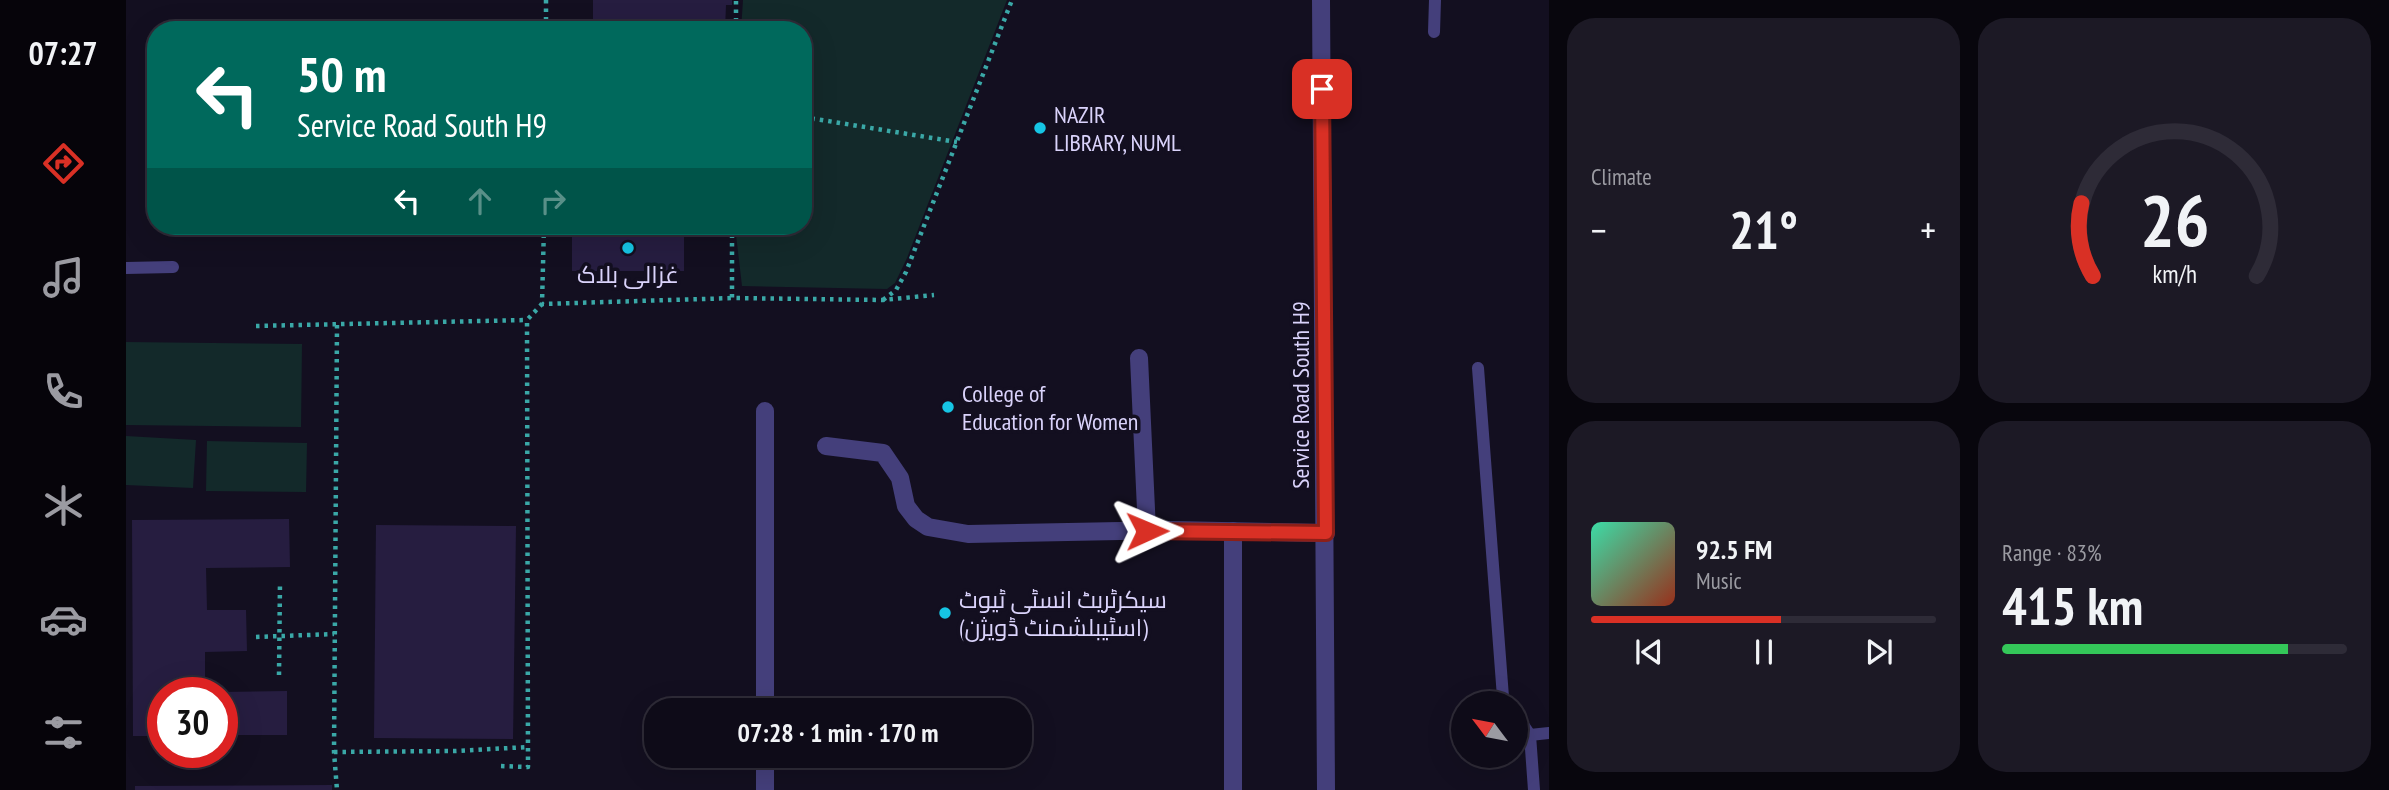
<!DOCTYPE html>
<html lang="en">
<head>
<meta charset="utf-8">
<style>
  body { margin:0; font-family:"PT Sans Narrow",Cairo,sans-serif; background:#1c1925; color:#f1f3f6; height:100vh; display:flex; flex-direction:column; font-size:26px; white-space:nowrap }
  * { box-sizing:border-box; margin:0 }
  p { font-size:23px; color:#9b9ba2 }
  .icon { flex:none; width:38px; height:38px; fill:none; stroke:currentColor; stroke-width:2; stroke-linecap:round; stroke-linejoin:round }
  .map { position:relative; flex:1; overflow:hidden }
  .panel { display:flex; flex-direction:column; gap:18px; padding:18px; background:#08060d; width:840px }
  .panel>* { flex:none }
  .guide { position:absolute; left:21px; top:21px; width:665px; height:214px; border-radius:28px; box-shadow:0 7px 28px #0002,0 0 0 2px #2e2b37; background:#00695c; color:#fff; overflow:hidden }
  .needle { width:46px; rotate:302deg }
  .fabs { position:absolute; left:1325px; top:691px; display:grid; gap:14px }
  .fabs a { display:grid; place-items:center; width:77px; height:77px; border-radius:50%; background:#0e0b18; box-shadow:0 7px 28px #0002,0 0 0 2px #2e2b37; font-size:35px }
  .speed { position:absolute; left:21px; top:677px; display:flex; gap:14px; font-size:35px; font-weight:700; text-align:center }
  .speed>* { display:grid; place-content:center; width:91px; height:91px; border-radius:50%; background:#0e0b18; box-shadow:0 7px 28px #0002,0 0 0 2px #2e2b37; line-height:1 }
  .speed .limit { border:10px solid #d22; background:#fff; color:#111 }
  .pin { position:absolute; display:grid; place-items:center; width:60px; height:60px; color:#fff; margin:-30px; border-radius:14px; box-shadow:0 4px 10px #0006 }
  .me { position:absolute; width:77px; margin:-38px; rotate:89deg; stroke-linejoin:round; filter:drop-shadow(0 0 5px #0008) }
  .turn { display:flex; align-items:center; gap:24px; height:147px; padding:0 35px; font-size:32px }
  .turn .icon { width:91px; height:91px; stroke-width:2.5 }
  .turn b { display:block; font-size:49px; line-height:60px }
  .lanes { display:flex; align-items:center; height:66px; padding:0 35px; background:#0003; justify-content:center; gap:35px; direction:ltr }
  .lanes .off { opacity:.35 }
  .big { font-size:52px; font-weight:700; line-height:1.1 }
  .panel .widget { flex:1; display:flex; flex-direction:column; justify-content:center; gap:10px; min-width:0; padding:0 24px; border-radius:28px; background:#1c1925 }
  .panel .dial { align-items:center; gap:0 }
  .dial svg { height:182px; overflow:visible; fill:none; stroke:#2e2b37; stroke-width:7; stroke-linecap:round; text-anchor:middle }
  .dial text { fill:#f1f3f6; stroke:none }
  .song { display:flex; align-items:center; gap:21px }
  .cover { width:84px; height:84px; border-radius:10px; background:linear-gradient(135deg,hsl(160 70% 55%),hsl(10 70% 35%)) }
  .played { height:7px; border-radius:4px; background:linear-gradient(90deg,#d93025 55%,#2e2b37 55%) }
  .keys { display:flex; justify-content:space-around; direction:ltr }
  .heat { display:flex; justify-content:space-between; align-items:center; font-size:38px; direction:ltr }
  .charge { height:10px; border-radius:5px; background:linear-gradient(90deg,#34c759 83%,#2e2b37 0) }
  .panel .tiles { flex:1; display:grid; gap:18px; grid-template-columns:repeat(2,1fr) }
  .trip { position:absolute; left:518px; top:698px; width:388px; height:70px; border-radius:28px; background:#0e0b18; box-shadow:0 7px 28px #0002,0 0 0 2px #2e2b37; font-weight:700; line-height:70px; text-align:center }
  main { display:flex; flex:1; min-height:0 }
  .menu { display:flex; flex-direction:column; width:126px; justify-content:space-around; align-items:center; background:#06040a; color:#9b9ba2 }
  .menu .icon { width:49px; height:49px }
  .menu .active { color:#d93025 }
  .menu b { font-size:32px; color:#f1f3f6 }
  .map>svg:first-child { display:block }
</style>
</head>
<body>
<main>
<nav class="menu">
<b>07:27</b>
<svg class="icon active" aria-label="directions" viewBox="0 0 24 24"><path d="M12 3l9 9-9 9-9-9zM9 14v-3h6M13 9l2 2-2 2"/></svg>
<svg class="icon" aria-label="music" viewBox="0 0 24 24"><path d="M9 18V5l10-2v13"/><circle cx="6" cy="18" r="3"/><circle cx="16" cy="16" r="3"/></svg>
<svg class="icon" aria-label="phone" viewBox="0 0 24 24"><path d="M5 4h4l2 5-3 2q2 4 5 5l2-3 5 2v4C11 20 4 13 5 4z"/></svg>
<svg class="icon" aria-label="climate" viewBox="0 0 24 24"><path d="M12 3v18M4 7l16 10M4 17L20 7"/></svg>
<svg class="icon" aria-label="car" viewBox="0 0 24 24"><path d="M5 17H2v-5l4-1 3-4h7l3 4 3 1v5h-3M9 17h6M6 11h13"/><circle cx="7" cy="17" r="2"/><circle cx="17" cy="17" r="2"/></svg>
<svg class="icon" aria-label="filters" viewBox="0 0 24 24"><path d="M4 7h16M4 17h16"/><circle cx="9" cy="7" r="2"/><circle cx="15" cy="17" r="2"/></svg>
</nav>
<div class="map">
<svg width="1423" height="790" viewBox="0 0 1423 790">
  <rect width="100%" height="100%" fill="#130f20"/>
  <g fill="#13292a">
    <polygon points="617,0 881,0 781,258 769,283 761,289 616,286 609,226 677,226 677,30 615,30"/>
    <polygon points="0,342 176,344 175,427 0,425"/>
    <polygon points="0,436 70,440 67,488 0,485"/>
    <polygon points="81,441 181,443 180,492 80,491"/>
  </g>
  <g fill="#261d40">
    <polygon points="467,0 606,0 606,5 600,5 599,30 467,30"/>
    <rect x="446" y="226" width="112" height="45"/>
    <polygon points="163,519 164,567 80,568 81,610 120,610 121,651 79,652 79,693 37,693 37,736 7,736 6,520"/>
    <polygon points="250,525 390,526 387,739 248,738"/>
    <polygon points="161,691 161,735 96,735 96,692"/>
    <polygon points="206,785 206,790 9,790 9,786"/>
  </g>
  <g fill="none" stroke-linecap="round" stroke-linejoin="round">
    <g stroke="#3aa8a7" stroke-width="4.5" stroke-dasharray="3.5 5" stroke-linecap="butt">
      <polyline points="420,0 420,30"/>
      <polyline points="610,30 610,0"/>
      <polyline points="677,117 831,142"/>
      <polyline points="418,226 416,304 608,298"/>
      <polyline points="606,226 606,298 757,300 808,295"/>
      <polyline points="757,300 770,290 780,272 886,0"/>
      <polyline points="211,325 208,752 211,790"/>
      <polyline points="130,326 401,320"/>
      <polyline points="130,637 208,634"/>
      <polyline points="153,675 154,582"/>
      <polyline points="208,752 330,751 402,747"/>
      <polyline points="375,766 402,767 401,320 416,304"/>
    </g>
    <g stroke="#443f7b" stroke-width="12">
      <polyline points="1308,32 1309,0"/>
      <polyline points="0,268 47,267"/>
      <polyline points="1352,368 1377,697 1382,704"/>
      <polyline points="1390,714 1404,735 1408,790"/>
      <polyline points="1404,735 1423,733"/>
    </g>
    <g stroke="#443f7b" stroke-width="18">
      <polyline points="1195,0 1200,790"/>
      <polyline points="1013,358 1021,531"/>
      <polyline points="700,446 757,453 774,478 780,506 790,519 802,527 842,534 1046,530 1200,533"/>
      <polyline points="1107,531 1107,790"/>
      <polyline points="639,710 639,411"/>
      <polyline points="639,790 639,756"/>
    </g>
  </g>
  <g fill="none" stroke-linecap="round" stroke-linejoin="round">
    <defs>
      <polyline id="route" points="1021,531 1200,533 1196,89"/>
    </defs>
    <use href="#route" stroke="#8d1f18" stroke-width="18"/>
    <use href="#route" stroke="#d93025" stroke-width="12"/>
  </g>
  <g fill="#16c5e4" stroke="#130f20" stroke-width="2.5">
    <circle cx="914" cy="128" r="7"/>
    <circle cx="502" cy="248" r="7"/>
    <circle cx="822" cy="407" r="7"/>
    <circle cx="819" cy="613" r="7"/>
  </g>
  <g text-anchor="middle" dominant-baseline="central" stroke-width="7" stroke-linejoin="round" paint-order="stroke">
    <g font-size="24" fill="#dad3fb" stroke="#130f20" text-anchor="start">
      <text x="928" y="114">NAZIR<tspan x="928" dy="28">LIBRARY, NUML</tspan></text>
      <text x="502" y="274" text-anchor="middle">غزالی بلاک</text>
      <text x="836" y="393">College of<tspan x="836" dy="28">Education for Women</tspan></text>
      <text x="833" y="599">سیکرٹریٹ انسٹی ٹیوٹ<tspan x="833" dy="28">(اسٹیبلشمنٹ ڈویژن)</tspan></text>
    </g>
    <g font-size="24" fill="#dad3fb" stroke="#130f20">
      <text transform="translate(1174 395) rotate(-90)">Service Road South H9</text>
    </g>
  </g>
</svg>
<div class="fabs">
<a><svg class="needle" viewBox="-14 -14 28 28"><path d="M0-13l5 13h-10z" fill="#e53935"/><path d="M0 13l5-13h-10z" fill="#9b9ba2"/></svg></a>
</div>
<div class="speed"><div class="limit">30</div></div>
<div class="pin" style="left:1196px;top:89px;background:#d93025"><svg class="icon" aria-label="arrive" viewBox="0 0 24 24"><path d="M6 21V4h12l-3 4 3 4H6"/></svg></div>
<svg class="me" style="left:1021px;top:531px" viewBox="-20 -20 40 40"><path d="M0-17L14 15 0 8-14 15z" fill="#d93025" stroke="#fff" stroke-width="4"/></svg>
<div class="trip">07:28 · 1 min · 170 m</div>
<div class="guide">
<div class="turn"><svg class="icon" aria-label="left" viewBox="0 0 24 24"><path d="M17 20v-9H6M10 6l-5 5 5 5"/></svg><div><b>50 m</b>Service Road South H9</div></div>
<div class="lanes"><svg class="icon" aria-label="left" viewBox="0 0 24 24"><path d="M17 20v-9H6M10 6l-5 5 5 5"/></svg><svg class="icon off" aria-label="ahead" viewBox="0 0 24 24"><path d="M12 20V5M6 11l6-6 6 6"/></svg><svg class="icon off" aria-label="right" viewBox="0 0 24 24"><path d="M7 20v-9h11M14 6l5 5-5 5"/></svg></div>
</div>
</div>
<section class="panel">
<div class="tiles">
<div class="widget"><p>Climate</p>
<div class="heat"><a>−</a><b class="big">21°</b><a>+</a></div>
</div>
<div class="widget dial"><svg viewBox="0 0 100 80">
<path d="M14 69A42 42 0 1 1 86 69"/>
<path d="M14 69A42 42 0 0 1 9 37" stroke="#d93025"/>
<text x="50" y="56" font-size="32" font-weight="700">26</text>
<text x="50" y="72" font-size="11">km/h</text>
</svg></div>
<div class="widget">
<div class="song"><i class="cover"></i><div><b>92.5 FM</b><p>Music</p></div></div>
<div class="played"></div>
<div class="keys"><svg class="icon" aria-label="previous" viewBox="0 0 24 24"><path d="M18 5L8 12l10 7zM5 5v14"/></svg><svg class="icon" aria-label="pause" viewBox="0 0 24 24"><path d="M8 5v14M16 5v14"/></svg><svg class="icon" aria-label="next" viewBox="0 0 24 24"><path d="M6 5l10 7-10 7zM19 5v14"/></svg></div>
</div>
<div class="widget"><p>Range · 83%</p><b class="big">415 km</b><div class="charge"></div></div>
</div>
</section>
</main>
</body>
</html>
